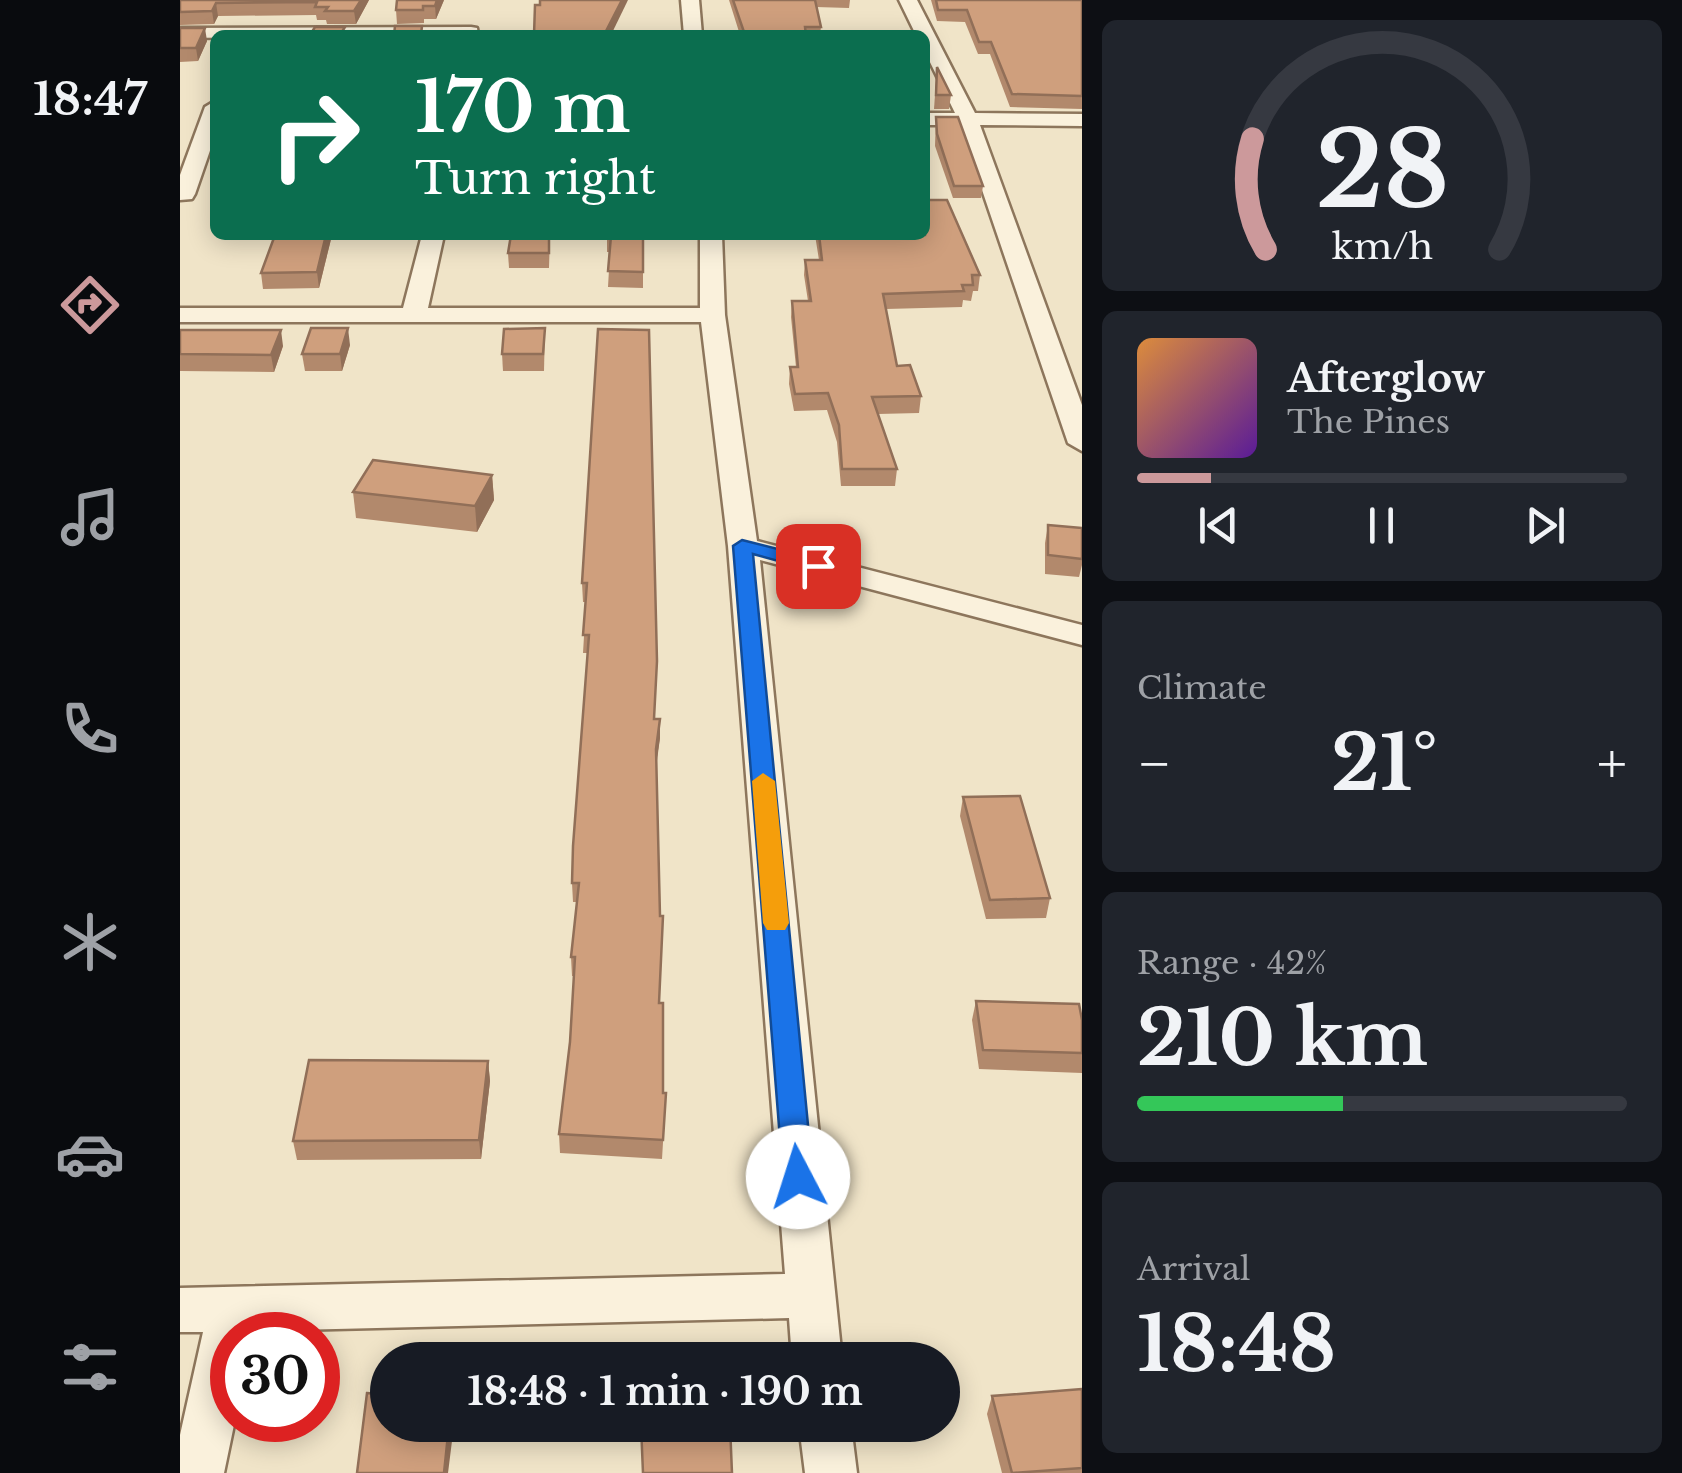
<!DOCTYPE html>
<html lang="en">
<head>
<meta charset="utf-8">
<style>
  body { margin:0; font-family:"Libre Baskerville",serif; background:#20242c; color:#f1f3f6; height:100vh; display:flex; flex-direction:column; font-size:38px; white-space:nowrap }
  * { box-sizing:border-box; margin:0 }
  p { font-size:32px; color:#9ea1a6 }
  .icon { flex:none; width:55px; height:55px; fill:none; stroke:currentColor; stroke-width:2; stroke-linecap:round; stroke-linejoin:round }
  .map { position:relative; flex:1; overflow:hidden }
  .details { display:flex; flex-direction:column; gap:20px; padding:20px; background:#0d0f14; width:600px }
  .details>* { flex:none }
  .banner { position:absolute; left:30px; top:30px; width:720px; height:210px; border-radius:15px; box-shadow:0 5px 25px #0003; background:#0b6e4f; color:#fff; overflow:hidden }
  .speed { position:absolute; left:30px; top:1312px; display:flex; gap:20px; font-size:50px; font-weight:700; text-align:center }
  .speed>* { display:grid; place-content:center; width:130px; height:130px; border-radius:50%; background:#171b24; box-shadow:0 5px 25px #0003; line-height:1 }
  .speed .limit { border:15px solid #d22; background:#fff; color:#111 }
  .pin { position:absolute; display:grid; place-items:center; width:85px; height:85px; color:#fff; margin:-42px; border-radius:20px; box-shadow:0 5px 15px #0006 }
  .me { position:absolute; width:110px; margin:-55px; rotate:355deg; stroke-linejoin:round; filter:drop-shadow(0 0 8px #0008) }
  .turn { display:flex; align-items:center; gap:35px; height:210px; padding:0 40px; font-size:45px }
  .turn .icon { width:130px; height:130px; stroke-width:2.5 }
  .turn b { display:block; font-size:70px; line-height:85px }
  .big { font-size:75px; font-weight:700; line-height:1.1 }
  .details .card { flex:1; display:flex; flex-direction:column; justify-content:center; gap:15px; min-width:0; padding:0 35px; border-radius:15px; background:#20242c }
  .details .dial { align-items:center; gap:0 }
  .dial svg { height:260px; overflow:visible; fill:none; stroke:#363941; stroke-width:7; stroke-linecap:round; text-anchor:middle }
  .dial text { fill:#f1f3f6; stroke:none }
  .song { display:flex; align-items:center; gap:30px }
  .cover { width:120px; height:120px; border-radius:15px; background:linear-gradient(135deg,hsl(30 70% 55%),hsl(270 70% 35%)) }
  .played { height:10px; border-radius:5px; background:linear-gradient(90deg,#cc999b 15%,#363941 15%) }
  .keys { display:flex; justify-content:space-around; direction:ltr }
  .heat { display:flex; justify-content:space-between; align-items:center; font-size:55px; direction:ltr }
  .charge { height:15px; border-radius:8px; background:linear-gradient(90deg,#34c759 42%,#363941 0) }
  .trip { position:absolute; left:190px; top:1342px; width:590px; height:100px; border-radius:50px; background:#171b24; box-shadow:0 5px 25px #0003; font-weight:700; line-height:100px; text-align:center }
  main { display:flex; flex:1; min-height:0 }
  .tabs { display:flex; flex-direction:column; width:180px; justify-content:space-around; align-items:center; background:#090b0e; color:#9ea1a6 }
  .tabs .icon { width:70px; height:70px }
  .tabs .current { color:#cc999b }
  .tabs b { font-size:45px; color:#f1f3f6 }
  .map>svg:first-child { display:block }
</style>
</head>
<body>
<main>
<nav class="tabs">
<b>18:47</b>
<svg class="icon current" aria-label="directions" viewBox="0 0 24 24"><path d="M12 3l9 9-9 9-9-9zM9 14v-3h6M13 9l2 2-2 2"/></svg>
<svg class="icon" aria-label="music" viewBox="0 0 24 24"><path d="M9 18V5l10-2v13"/><circle cx="6" cy="18" r="3"/><circle cx="16" cy="16" r="3"/></svg>
<svg class="icon" aria-label="phone" viewBox="0 0 24 24"><path d="M5 4h4l2 5-3 2q2 4 5 5l2-3 5 2v4C11 20 4 13 5 4z"/></svg>
<svg class="icon" aria-label="climate" viewBox="0 0 24 24"><path d="M12 3v18M4 7l16 10M4 17L20 7"/></svg>
<svg class="icon" aria-label="car" viewBox="0 0 24 24"><path d="M5 17H2v-5l4-1 3-4h7l3 4 3 1v5h-3M9 17h6M6 11h13"/><circle cx="7" cy="17" r="2"/><circle cx="17" cy="17" r="2"/></svg>
<svg class="icon" aria-label="filters" viewBox="0 0 24 24"><path d="M4 7h16M4 17h16"/><circle cx="9" cy="7" r="2"/><circle cx="15" cy="17" r="2"/></svg>
</nav>
<div class="map">
<svg width="902" height="1473" viewBox="0 0 902 1473">
  <rect width="100%" height="100%" fill="#f0e4c8"/>
  <g fill="none" stroke-linecap="round" stroke-linejoin="round">
    <defs>
      <g id="minor">
        <polygon points="501,0 519,0 522,35 504,35"/>
        <polygon points="719,0 737,0 795,113 902,114 902,126 800,125 902,405 902,451 888,443 780,125 745,125 745,113 775,113 745,52 745,35 736,35"/>
        <polygon points="291,27 297,28 298,35 0,38 0,28"/>
        <polygon points="35,101 35,136 15,194 12,199 0,200 0,175 25,107"/>
        <polygon points="242,235 264,235 248,308 520,308 520,235 542,235 545,315 577,541 902,625 902,645 580,560 662,1360 612,1360 609,1318 72,1331 72,1335 52,1335 55,1420 44,1473 0,1473 0,1435 23,1332 0,1332 0,1288 605,1274 548,546 521,322 0,322 0,308 223,308"/>
        <polygon points="619,1425 671,1425 677,1473 625,1473"/>
      </g>
    </defs>
    <use href="#minor" stroke="#8d765c" stroke-width="5"/>
    <use href="#minor" fill="#faf1dc" fill-rule="evenodd"/>
  </g>
  <g fill="#b2896c">
    <polygon points="0,0 189,0 176,24 147,24 146,20 137,20 136,15 38,16 34,24 0,25"/>
    <polygon points="264,0 256,19 244,19 244,23 217,24 216,10"/>
    <polygon points="549,0 670,0 669,8 636,7 641,27 640,35 560,35"/>
    <polygon points="751,0 902,0 902,109 830,107 810,54 798,54 785,22 757,21"/>
    <polygon points="0,28 27,41 18,61 0,62"/>
    <polygon points="757,67 771,95 769,109 754,109"/>
    <polygon points="756,117 803,186 801,198 773,198 755,146"/>
    <polygon points="152,235 139,288 83,289 81,273"/>
    <polygon points="331,235 370,235 369,268 329,268 328,253"/>
    <polygon points="427,235 463,235 463,288 428,287 430,252 427,252"/>
    <polygon points="635,235 745,235 800,275 798,291 793,291 791,301 783,300 782,307 706,309 717,366 741,396 739,413 698,414 717,469 715,486 661,486 657,442 647,410 614,411 609,384 610,367 616,367 611,317 612,301 628,301 624,275 625,260 639,260"/>
    <polygon points="365,328 364,371 323,371 322,354"/>
    <polygon points="418,329 475,719 480,738 476,763 479,1003 483,1093 486,1093 482,1159 380,1153 379,1134 390,1042 394,976 392,976 391,957 397,902 393,902 392,883 408,653 403,653 406,602 403,602 402,583"/>
    <polygon points="0,330 103,346 94,372 0,371"/>
    <polygon points="170,345 162,371 125,371 122,354"/>
    <polygon points="312,475 314,500 297,532 176,518 173,492"/>
    <polygon points="868,525 902,528 902,565 899,577 865,574 865,543"/>
    <polygon points="783,797 870,898 866,918 806,919 780,816"/>
    <polygon points="796,1001 902,1020 902,1073 799,1069 792,1020"/>
    <polygon points="308,1061 310,1081 301,1159 117,1160 113,1141"/>
    <polygon points="902,1389 902,1473 822,1473 807,1414 812,1396"/>
  </g>
  <g fill="#916f58">
    <polygon points="181,0 189,0 176,24 174,11"/>
    <polygon points="257,0 264,0 256,19 255,6"/>
    <polygon points="442,0 448,0 431,35 424,35"/>
    <polygon points="36,3 38,16 34,24 32,11"/>
    <polygon points="25,28 27,41 18,61 16,48"/>
    <polygon points="146,235 152,235 139,288 137,272"/>
    <polygon points="168,328 170,345 162,371 160,354"/>
    <polygon points="101,330 103,346 94,372 91,355"/>
    <polygon points="312,475 314,500 297,532 295,506"/>
    <polygon points="480,719 480,738 476,768 476,749"/>
    <polygon points="308,1061 310,1081 301,1159 299,1140"/>
    <polygon points="269,1425 274,1425 268,1473 264,1473"/>
  </g>
  <g fill="#cf9f7d" stroke="#916f58" stroke-width="2.5">
    <polygon points="0,0 181,0 174,11 145,11 148,7 135,7 137,2 36,3 32,11 0,12"/>
    <polygon points="217,0 257,0 255,6 243,6 243,10 216,10"/>
    <polygon points="360,0 442,0 424,35 354,35 355,5 360,5"/>
    <polygon points="553,0 635,0 641,27 625,27 626,35 565,35"/>
    <polygon points="756,0 902,0 902,96 832,94 811,42 799,42 787,10 758,10"/>
    <polygon points="215,26 242,26 241,35 214,35"/>
    <polygon points="135,27 165,27 160,35 130,35"/>
    <polygon points="0,28 25,28 16,48 0,48"/>
    <polygon points="757,67 771,95 756,95"/>
    <polygon points="756,117 778,117 803,186 774,186 757,134"/>
    <polygon points="745,200 767,200 800,275 792,275 793,285 782,285 784,291 703,294 717,366 730,365 741,396 692,397 717,469 662,469 659,425 648,393 615,394 610,367 618,367 612,301 631,301 625,260 642,260 639,235 745,235"/>
    <polygon points="95,235 146,235 137,272 81,273"/>
    <polygon points="331,235 369,235 369,253 328,253"/>
    <polygon points="427,235 463,235 463,272 428,271 431,236"/>
    <polygon points="131,328 168,328 160,354 122,354"/>
    <polygon points="365,328 363,354 322,354 324,329"/>
    <polygon points="418,329 469,330 477,661 474,719 480,719 476,749 480,916 483,916 479,1003 483,1003 483,1093 486,1093 483,1140 379,1134 390,1042 395,957 391,957 399,883 392,883 393,846 409,635 403,635 407,583 402,583"/>
    <polygon points="0,330 101,330 91,355 0,354"/>
    <polygon points="193,460 312,475 295,506 173,492"/>
    <polygon points="868,525 902,528 902,559 868,555"/>
    <polygon points="840,796 870,898 810,900 783,797"/>
    <polygon points="796,1001 899,1004 902,1020 902,1053 803,1050"/>
    <polygon points="129,1060 308,1061 299,1140 113,1141"/>
    <polygon points="902,1389 902,1468 832,1473 812,1396"/>
    <polygon points="187,1393 208,1395 208,1425 269,1425 264,1473 177,1473"/>
    <polygon points="461,1425 550,1425 552,1473 463,1473"/>
  </g>
  <polygon fill="#1a73e8" stroke="#114b97" stroke-width="2.5" points="562,540 645,561 648,566 638,572 573,554 633,1177 629,1186 618,1190 608,1186 603,1177 553,546"/>
  <polygon fill="#f59e0b" points="583,773 595,781 609,923 605,930 587,930 583,923 572,781"/>
</svg>
<div class="speed"><div class="limit">30</div></div>
<div class="pin" style="left:638px;top:566px;background:#d93025"><svg class="icon" aria-label="arrive" viewBox="0 0 24 24"><path d="M6 21V4h12l-3 4 3 4H6"/></svg></div>
<svg class="me" style="left:618px;top:1177px" viewBox="-20 -20 40 40"><circle r="19" fill="#fff"/><path d="M0-13L10 11 0 6-10 11z" fill="#1a73e8"/></svg>
<div class="trip">18:48 · 1 min · 190 m</div>
<div class="banner">
<div class="turn"><svg class="icon" aria-label="right" viewBox="0 0 24 24"><path d="M7 20v-9h11M14 6l5 5-5 5"/></svg><div><b>170 m</b>Turn right</div></div>
</div>
</div>
<section class="details">
<div class="card dial"><svg viewBox="0 0 100 80">
<path d="M14 69A42 42 0 1 1 86 69"/>
<path d="M14 69A42 42 0 0 1 10 35" stroke="#cc999b"/>
<text x="50" y="56" font-size="32" font-weight="700">28</text>
<text x="50" y="72" font-size="11">km/h</text>
</svg></div>
<div class="card">
<div class="song"><i class="cover"></i><div><b>Afterglow</b><p>The Pines</p></div></div>
<div class="played"></div>
<div class="keys"><svg class="icon" aria-label="previous" viewBox="0 0 24 24"><path d="M18 5L8 12l10 7zM5 5v14"/></svg><svg class="icon" aria-label="pause" viewBox="0 0 24 24"><path d="M8 5v14M16 5v14"/></svg><svg class="icon" aria-label="next" viewBox="0 0 24 24"><path d="M6 5l10 7-10 7zM19 5v14"/></svg></div>
</div>
<div class="card"><p>Climate</p>
<div class="heat"><a>−</a><b class="big">21°</b><a>+</a></div>
</div>
<div class="card"><p>Range · 42%</p><b class="big">210 km</b><div class="charge"></div></div>
<div class="card"><p>Arrival</p><b class="big">18:48</b></div>
</section>
</main>
</body>
</html>
